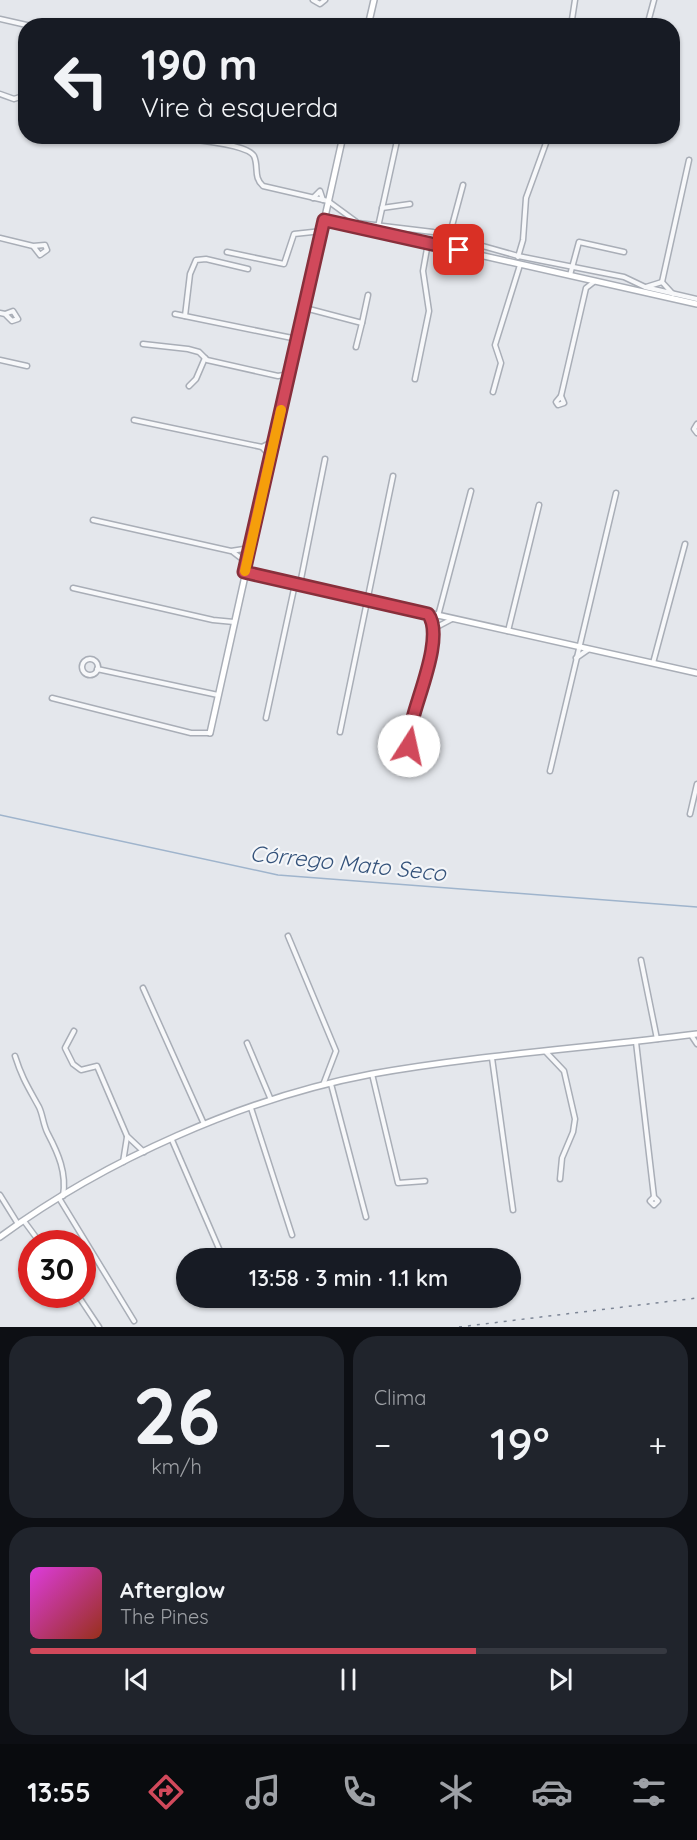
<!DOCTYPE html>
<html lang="pt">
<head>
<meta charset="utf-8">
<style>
  body { margin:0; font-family:Quicksand,sans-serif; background:#20242c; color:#f1f3f6; height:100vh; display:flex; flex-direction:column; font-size:22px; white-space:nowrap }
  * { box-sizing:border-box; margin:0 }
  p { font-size:20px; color:#9ea1a6 }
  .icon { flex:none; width:33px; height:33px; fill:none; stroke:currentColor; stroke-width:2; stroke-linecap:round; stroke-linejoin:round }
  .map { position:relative; height:1327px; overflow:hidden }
  .drawer { display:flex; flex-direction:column; gap:9px; padding:9px; background:#0d0f14; flex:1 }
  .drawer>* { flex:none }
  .top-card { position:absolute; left:18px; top:18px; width:662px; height:126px; border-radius:24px; box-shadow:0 2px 4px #0004; background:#171b24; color:#f1f3f6; overflow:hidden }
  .speed { position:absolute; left:18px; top:1230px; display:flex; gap:12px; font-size:30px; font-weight:700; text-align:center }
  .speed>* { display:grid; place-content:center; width:78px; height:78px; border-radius:50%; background:#171b24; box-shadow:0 2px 4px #0004; line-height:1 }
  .speed .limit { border:9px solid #d22; background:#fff; color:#111 }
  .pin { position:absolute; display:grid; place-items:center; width:51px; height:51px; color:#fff; margin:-26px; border-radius:12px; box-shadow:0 3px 9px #0006 }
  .me { position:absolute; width:66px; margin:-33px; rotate:10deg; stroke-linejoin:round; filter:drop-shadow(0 0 4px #0008) }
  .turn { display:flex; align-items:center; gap:21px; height:126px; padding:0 24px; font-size:27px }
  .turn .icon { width:78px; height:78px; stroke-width:2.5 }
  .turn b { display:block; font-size:42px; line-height:51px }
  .big { font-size:45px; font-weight:600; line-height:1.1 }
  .drawer .tile { flex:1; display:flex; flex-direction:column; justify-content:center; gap:9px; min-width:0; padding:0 21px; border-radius:24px; background:#20242c }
  .drawer .dial { align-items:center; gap:0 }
  .dial b { font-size:78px; line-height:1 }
  .song { display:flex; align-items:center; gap:18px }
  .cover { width:72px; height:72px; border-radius:9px; background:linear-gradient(135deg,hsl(300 70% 55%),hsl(10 70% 35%)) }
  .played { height:6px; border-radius:3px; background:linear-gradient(90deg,#d1495b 70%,#363941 70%) }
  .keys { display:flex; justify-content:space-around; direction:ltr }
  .heat { display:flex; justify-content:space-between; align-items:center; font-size:33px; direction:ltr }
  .drawer .tiles { flex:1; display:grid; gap:9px; grid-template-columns:1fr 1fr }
  .tile:last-child { grid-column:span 2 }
  .trip { position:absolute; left:176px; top:1248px; width:345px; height:60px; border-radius:30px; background:#171b24; box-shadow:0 2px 4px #0004; font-weight:600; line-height:60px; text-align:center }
  .tabs { display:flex; height:96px; justify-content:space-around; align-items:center; background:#090b0e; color:#9ea1a6 }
  .tabs .icon { width:42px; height:42px }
  .tabs .current { color:#d1495b }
  .tabs b { font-size:27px; color:#f1f3f6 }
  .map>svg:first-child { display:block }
</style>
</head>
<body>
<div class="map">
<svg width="697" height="1327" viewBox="0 0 697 1327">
  <rect width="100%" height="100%" fill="#e4e7ec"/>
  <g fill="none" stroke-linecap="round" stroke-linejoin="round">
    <polyline stroke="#9fb4cc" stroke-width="1.5" points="0,815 278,875 697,907"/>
    <defs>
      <g id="street">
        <polyline points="313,0 320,4 325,0"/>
        <polyline points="0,19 31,26"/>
        <polyline points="571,26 575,0"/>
        <polyline points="647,26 654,0"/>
        <polyline points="0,94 14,99 26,95"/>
        <path d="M181 138C196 140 247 144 254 156 259 167 253 177 263 186L328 201 358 223 433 232 518 256 624 277 645 287 697 299"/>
        <polyline points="313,198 320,191 323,200"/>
        <polyline points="382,208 410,204"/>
        <polyline points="378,227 398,136"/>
        <polyline points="0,238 33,246 40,255 47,250 45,245 33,246"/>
        <polyline points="446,248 463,185"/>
        <polyline points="227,252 284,264 294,234 322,231"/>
        <polyline points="518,257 523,240 526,198 546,143"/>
        <polyline points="570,275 579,242 624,252"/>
        <polyline points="662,282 689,160"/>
        <polyline points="662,282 673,294"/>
        <polyline points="646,287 662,282"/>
        <polyline points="305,308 362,323 368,295"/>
        <polyline points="0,313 5,314 12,321 18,319 13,311 5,314"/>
        <polyline points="175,314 297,339"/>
        <polyline points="185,316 190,274 196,260 206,259 248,269"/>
        <polyline points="143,344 188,349 199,352 207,360 278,376 289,374"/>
        <polyline points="356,347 362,323"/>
        <polyline points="0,360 27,366"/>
        <polyline points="415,379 429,311 423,271 428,243"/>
        <polyline points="189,386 196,379 205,358"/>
        <polyline points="493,392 501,363 495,345 520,265"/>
        <polyline points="561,396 586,288 595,281"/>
        <polygon points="561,396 564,403 558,405 556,402"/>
        <polyline points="134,420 262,447 274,441"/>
        <polyline points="697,424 694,429 697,433"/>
        <polyline points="262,447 271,457"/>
        <polyline points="93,520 231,551 250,548"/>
        <polyline points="233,552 246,562"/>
        <polyline points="300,584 325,459"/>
        <polyline points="73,588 213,620 234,622"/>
        <polyline points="438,616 471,491"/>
        <polyline points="433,629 452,619"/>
        <polyline points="508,631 539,505"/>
        <polyline points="576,658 589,649"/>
        <circle cx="90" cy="667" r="8"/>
        <polyline points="653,663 685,544"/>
        <polyline points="97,669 218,695"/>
        <polyline points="52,698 191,733 210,733"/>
        <polyline points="266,718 295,584"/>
        <polyline points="340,732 393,476"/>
        <polyline points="409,746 429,664 434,625 427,614"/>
        <polyline points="550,771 616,493"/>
        <polyline points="690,814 697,784"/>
        <polyline points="288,936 336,1051 323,1085"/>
        <polyline points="641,960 657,1039"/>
        <polyline points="143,988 204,1124"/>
        <polyline points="74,1031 65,1048 73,1064 81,1070 97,1066 127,1136 144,1152"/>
        <polyline points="691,1035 697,1044"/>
        <polyline points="636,1042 654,1197 658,1201 654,1205 650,1201 654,1197"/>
        <polyline points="247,1043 271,1100"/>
        <polyline points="546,1052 564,1071 575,1119 573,1132 562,1158 560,1179"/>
        <path d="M15 1056C22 1078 28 1087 39 1107 43 1115 43 1125 48 1134 58 1153 67 1173 63 1196"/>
        <polyline points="492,1058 513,1210"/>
        <polyline points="372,1074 398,1183 425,1181"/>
        <polyline points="331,1084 366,1217"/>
        <polyline points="251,1108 292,1235"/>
        <polyline points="172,1140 223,1258"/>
        <polyline points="123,1162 127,1137"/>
        <polyline points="0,1195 18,1224"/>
        <polyline points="59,1198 134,1321"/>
        <polyline points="24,1221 41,1244"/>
        <polyline points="77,1294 99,1327"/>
      </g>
      <g id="secondary">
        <polyline points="368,26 374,0"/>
        <polyline points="324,220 697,304"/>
        <polyline points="245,572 697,673"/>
        <polyline points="210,733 343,136"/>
        <path d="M0 1237C105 1160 244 1098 372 1074 479 1055 589 1048 697 1034"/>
      </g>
    </defs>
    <use href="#street" stroke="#a9aeb7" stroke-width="7"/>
    <use href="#secondary" stroke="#a9aeb7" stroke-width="8"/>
    <use href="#street" stroke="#f7f8fa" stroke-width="4"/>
    <use href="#secondary" stroke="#fff" stroke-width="5"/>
    <polyline stroke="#7d8696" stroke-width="1.5" stroke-dasharray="3 6" stroke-linecap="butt" points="459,1327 697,1298"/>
  </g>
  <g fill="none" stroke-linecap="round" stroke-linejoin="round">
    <defs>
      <path id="route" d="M409 746C411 736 411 727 413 718 419 693 444 635 428 614L244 572 324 220 459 250"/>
    </defs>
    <use href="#route" stroke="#882f3b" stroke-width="15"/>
    <use href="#route" stroke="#d1495b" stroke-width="10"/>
    <polyline stroke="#f59e0b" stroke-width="10" points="245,571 281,410"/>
  </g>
  <g text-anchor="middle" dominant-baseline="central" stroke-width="4.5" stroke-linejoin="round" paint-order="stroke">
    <g font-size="22" font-style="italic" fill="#34527a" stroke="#f4f6f9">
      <text transform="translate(348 863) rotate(6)">Córrego Mato Seco</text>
    </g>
  </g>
</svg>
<div class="speed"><div class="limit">30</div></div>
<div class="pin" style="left:459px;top:250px;background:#d93025"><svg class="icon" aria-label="arrive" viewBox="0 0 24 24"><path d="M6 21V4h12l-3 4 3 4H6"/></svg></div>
<svg class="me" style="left:409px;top:746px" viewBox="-20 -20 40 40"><circle r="19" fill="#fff"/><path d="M0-13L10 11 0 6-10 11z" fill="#d1495b"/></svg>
<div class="trip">13:58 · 3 min · 1.1 km</div>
<div class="top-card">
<div class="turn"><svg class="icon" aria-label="left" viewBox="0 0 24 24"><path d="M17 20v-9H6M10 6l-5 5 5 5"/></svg><div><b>190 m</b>Vire à esquerda</div></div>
</div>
</div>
<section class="drawer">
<div class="tiles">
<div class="tile dial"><b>26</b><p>km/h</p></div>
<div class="tile"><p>Clima</p>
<div class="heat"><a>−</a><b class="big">19°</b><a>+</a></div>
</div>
<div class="tile">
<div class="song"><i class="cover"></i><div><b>Afterglow</b><p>The Pines</p></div></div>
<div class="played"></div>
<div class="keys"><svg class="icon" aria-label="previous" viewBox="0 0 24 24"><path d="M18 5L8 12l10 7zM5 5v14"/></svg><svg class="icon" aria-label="pause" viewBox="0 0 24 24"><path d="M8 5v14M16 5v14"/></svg><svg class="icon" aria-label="next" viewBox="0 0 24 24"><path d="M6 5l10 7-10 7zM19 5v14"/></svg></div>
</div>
</div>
</section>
<nav class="tabs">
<b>13:55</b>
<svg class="icon current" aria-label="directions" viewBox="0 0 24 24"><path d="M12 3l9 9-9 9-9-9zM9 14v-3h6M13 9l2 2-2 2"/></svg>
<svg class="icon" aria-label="music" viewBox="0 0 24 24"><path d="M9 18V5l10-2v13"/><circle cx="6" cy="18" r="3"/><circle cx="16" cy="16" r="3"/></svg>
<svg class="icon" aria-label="phone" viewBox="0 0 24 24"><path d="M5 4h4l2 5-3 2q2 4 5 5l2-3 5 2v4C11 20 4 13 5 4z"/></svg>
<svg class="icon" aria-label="climate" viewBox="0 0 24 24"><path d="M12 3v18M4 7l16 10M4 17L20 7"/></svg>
<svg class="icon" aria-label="car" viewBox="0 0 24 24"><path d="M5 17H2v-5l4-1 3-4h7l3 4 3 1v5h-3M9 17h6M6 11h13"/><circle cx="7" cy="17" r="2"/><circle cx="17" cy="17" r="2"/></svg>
<svg class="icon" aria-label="filters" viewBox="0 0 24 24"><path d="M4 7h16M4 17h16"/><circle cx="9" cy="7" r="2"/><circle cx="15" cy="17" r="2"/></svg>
</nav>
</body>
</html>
